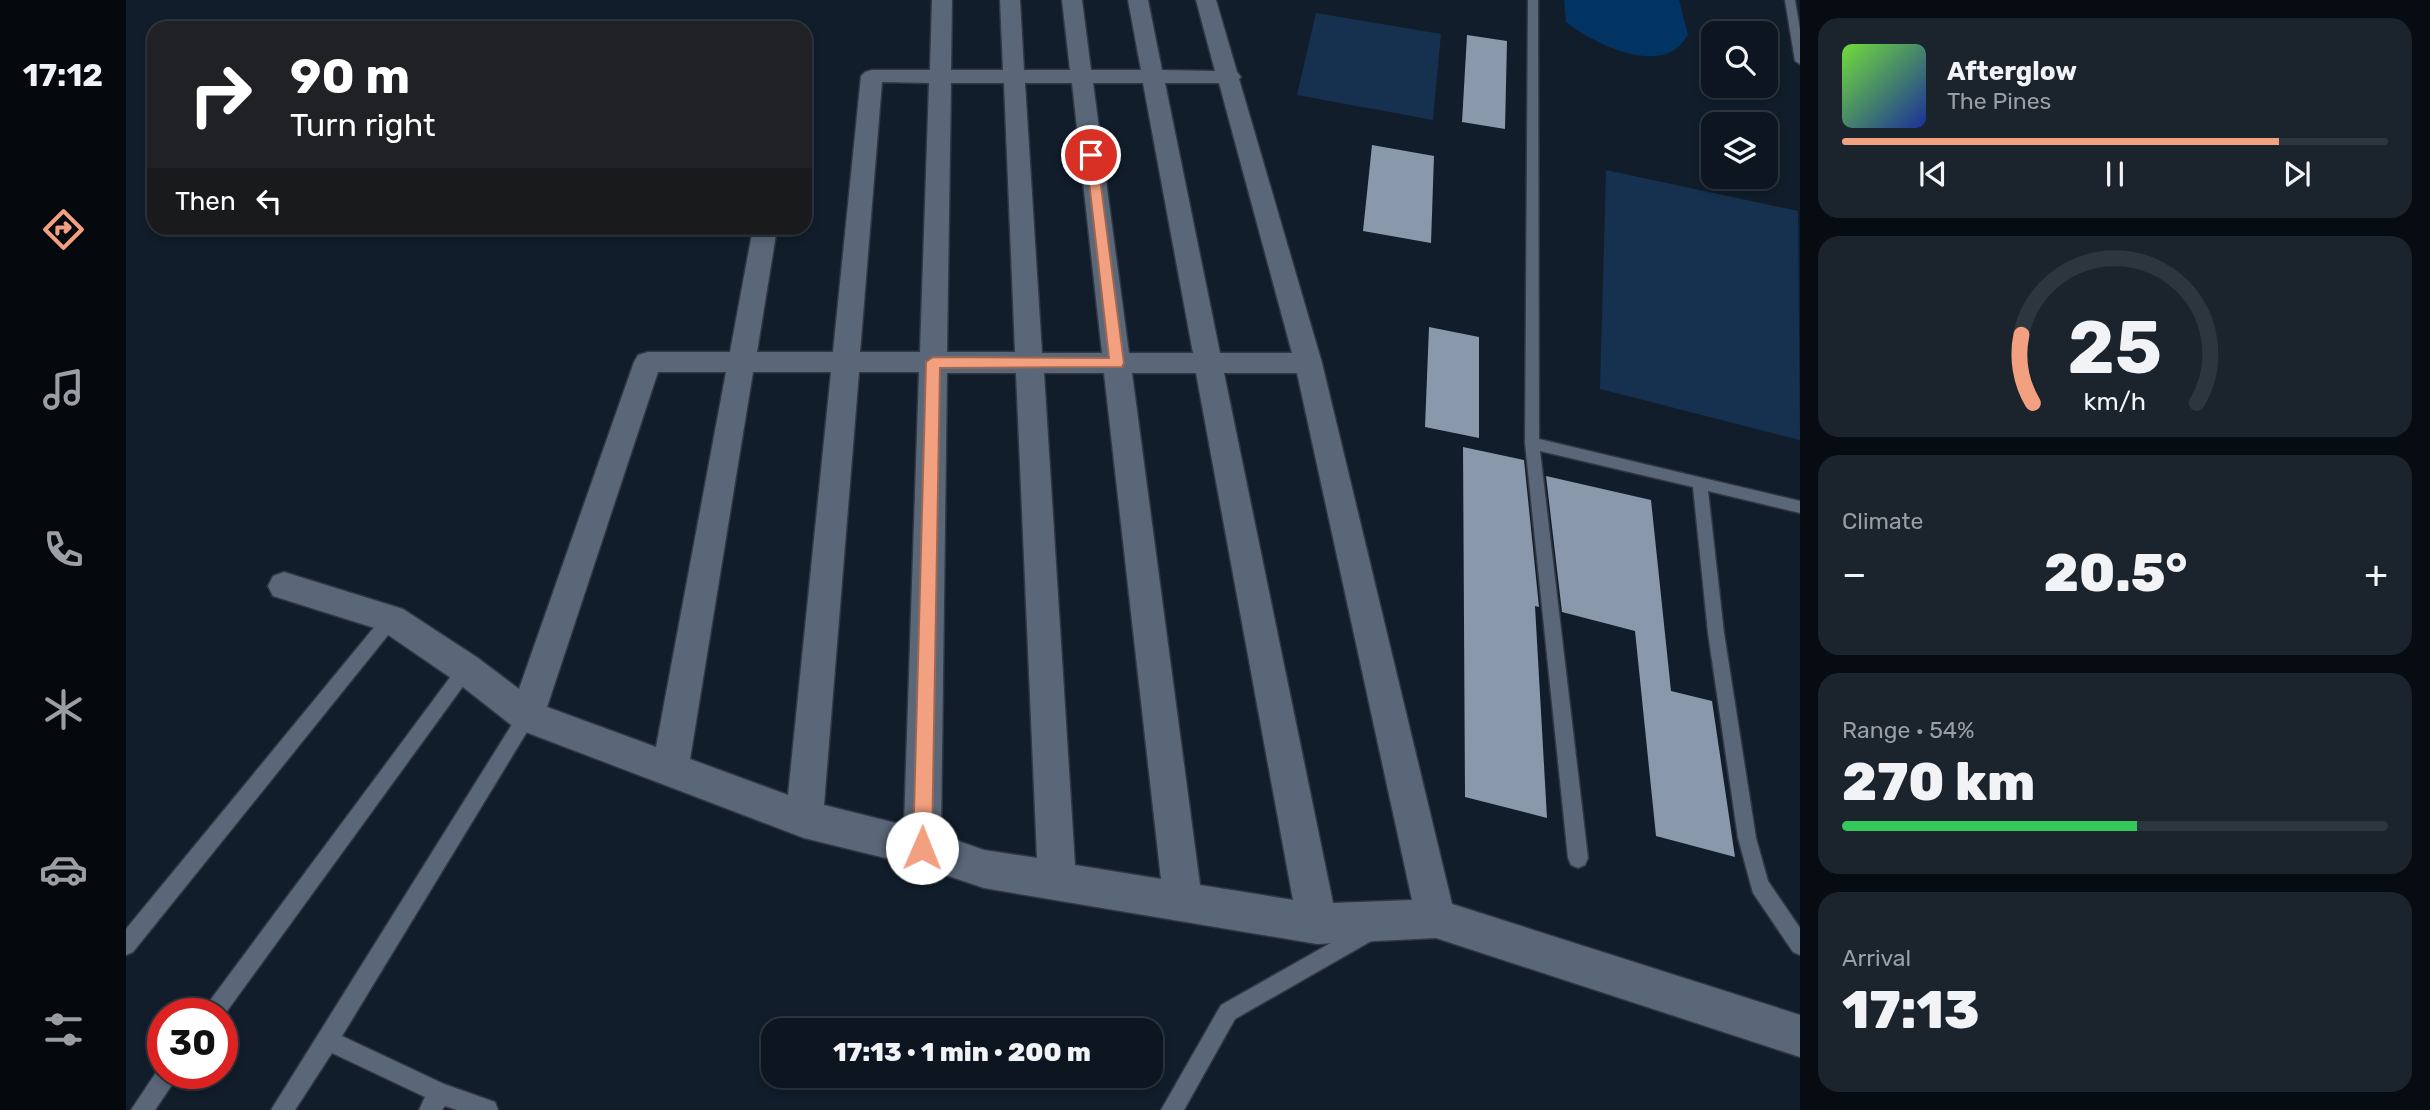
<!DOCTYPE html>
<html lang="en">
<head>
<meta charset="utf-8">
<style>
  body { margin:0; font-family:Rubik,sans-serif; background:#1b232d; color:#f1f3f6; height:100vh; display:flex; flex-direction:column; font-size:26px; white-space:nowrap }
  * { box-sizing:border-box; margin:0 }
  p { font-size:23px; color:#9a9fa5 }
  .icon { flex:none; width:38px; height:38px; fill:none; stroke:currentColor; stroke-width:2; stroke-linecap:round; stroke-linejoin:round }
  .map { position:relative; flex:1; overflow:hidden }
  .drawer { display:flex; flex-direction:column; gap:18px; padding:18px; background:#070c12; width:630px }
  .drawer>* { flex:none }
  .hud { position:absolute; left:21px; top:21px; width:665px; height:214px; border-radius:21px; box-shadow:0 4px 10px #0003,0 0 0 2px #2d353e; background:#202124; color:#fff; overflow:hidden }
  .tools { position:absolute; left:1575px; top:21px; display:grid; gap:14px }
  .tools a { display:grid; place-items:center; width:77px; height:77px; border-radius:14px; background:#0d1620; box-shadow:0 4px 10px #0003,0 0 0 2px #2d353e; font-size:35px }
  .speed { position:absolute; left:21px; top:998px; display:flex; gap:14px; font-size:35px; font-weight:700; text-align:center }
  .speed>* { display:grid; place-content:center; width:91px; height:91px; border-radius:50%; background:#0d1620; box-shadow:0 4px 10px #0003,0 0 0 2px #2d353e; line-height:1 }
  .speed .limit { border:10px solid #d22; background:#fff; color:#111 }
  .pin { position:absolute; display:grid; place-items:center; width:60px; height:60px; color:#fff; margin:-30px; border:4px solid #fff; border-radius:50%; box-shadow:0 2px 7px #0007 }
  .me { position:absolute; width:77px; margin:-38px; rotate:1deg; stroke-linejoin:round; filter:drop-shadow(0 0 5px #0008) }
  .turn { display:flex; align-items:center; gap:24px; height:147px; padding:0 28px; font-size:32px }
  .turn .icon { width:91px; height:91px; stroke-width:2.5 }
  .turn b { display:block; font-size:49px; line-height:60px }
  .then { display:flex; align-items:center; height:66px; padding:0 28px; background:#0003; gap:14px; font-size:26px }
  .big { font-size:52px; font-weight:800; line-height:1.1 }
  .drawer .widget { flex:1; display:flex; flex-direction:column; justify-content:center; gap:10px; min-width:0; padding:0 24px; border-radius:21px; background:#1b232d }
  .drawer .dial { align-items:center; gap:0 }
  .dial svg { height:182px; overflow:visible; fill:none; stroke:#2d353e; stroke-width:7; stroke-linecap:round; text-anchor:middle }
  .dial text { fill:#f1f3f6; stroke:none }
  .song { display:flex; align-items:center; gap:21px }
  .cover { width:84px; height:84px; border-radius:10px; background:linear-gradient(135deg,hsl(100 70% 55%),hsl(230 70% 35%)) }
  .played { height:7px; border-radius:4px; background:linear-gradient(90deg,#f2a07f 80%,#2d353e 80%) }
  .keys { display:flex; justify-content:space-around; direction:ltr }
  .heat { display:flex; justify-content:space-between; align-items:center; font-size:38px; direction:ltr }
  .charge { height:10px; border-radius:5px; background:linear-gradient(90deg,#34c759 54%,#2d353e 0) }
  .trip { position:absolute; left:635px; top:1018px; width:402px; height:70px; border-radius:21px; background:#0d1620; box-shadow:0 4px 10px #0003,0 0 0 2px #2d353e; font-weight:800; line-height:70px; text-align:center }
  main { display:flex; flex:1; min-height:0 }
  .menu { display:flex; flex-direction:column; width:126px; justify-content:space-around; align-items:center; background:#05090d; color:#9a9fa5 }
  .menu .icon { width:49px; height:49px }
  .menu .selected { color:#f2a07f }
  .menu b { font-size:32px; color:#f1f3f6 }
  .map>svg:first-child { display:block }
</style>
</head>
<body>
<main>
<nav class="menu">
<b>17:12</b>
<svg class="icon selected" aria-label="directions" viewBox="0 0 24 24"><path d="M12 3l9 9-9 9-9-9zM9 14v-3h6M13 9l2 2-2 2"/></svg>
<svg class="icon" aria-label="music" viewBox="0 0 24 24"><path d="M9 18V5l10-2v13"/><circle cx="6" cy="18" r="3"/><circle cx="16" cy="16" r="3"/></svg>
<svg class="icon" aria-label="phone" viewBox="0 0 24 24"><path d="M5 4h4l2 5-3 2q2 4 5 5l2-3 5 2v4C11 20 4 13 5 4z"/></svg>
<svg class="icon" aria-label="climate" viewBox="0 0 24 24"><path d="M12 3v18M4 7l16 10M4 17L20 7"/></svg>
<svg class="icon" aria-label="car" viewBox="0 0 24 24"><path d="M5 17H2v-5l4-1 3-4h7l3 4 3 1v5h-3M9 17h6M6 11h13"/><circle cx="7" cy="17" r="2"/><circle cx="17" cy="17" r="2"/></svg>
<svg class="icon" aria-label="filters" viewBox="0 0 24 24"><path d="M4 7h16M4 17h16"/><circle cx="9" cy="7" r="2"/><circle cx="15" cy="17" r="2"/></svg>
</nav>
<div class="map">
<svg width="1674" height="1110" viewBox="0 0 1674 1110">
  <rect width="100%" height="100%" fill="#111d2b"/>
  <g fill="#16304f">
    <polygon points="1190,13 1315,34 1307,120 1171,95"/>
    <polygon points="1480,170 1672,211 1674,440 1474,389"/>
  </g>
  <path fill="#013363" d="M1438 0H1553L1562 35C1559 39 1555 45 1551 48 1522 71 1464 41 1440 22Z"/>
  <g fill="#8998aa">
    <polygon points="1341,35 1381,41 1379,129 1336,122"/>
    <polygon points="1246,145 1308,156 1305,243 1237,231"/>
    <polygon points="1303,327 1353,337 1353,438 1299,427"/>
    <polygon points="1337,447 1398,460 1413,607 1409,606 1421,818 1339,797"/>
    <polygon points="1420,476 1525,500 1545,691 1586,701 1609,857 1530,836 1509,631 1436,612"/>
  </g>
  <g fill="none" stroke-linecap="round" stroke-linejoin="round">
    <defs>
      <g id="service">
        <polygon points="1402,0 1412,0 1413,439 1674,501 1674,513 1582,491 1598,633 1630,838 1642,881 1674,928 1674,955 1667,952 1627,893 1612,838 1582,633 1567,487 1414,451 1462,858 1459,865 1452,868 1445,865 1442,858 1399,443"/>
        <polygon points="1659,0 1669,0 1674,30 1674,64 1669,61"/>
        <polygon points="265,612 271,614 273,619 271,624 7,952 0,955 0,929 259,614"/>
        <polygon points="340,661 346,664 348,669 346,674 96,1018 96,1013 77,1013 80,1006 334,664"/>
        <polygon points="401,708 407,710 410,716 407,722 216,1036 318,1084 369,1102 372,1110 331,1110 319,1106 316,1110 293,1110 299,1097 206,1053 169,1110 145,1110 395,710"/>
        <polygon points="1240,923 1247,926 1250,933 1247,940 1109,1019 1058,1110 1035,1110 1095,1005"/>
        <polygon points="35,1065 37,1073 54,1073 29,1110 5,1110"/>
      </g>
      <path id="minor" d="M806 0H826L825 70H877L874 0H894L898 70H944L936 0H956L965 70H1015L1002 0H1022L1036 70 1089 71 1070 0H1090L1111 72 1115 77 1113 79 1196 363 1326 904 1674 1015V1057L1310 938 1191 944 858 888 796 867 678 838 389 728 328 680 255 630 147 596 142 586 147 576 158 572 277 609 352 658 393 689 508 362 512 355 522 352H604L627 228H651L631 352H707L735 76 739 72 746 70H804ZM756 82 803 83 794 352H734ZM825 83H878L889 352H821ZM899 83H946L976 353H916ZM967 83H1017L1067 353H1003ZM1039 83H1093L1166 353H1094ZM532 372H600L530 747 421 707ZM627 372H705L662 795 564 759ZM733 372H793L778 825 698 805ZM821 373H890L911 858 858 850 815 835ZM918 373H978L1035 879 949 865ZM1006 373H1070L1167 900 1074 885ZM1098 373H1171L1286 900 1207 903Z"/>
    </defs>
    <use href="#service" stroke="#303642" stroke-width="3"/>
    <use href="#minor" stroke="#303642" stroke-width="3"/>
    <use href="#service" fill="#596778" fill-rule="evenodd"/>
    <use href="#minor" fill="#596778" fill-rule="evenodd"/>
  </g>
  <polygon fill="#f2a07f" stroke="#9d6853" stroke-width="2" points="965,151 971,155 998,363 996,367 814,368 806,848 803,855 796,858 790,855 787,848 800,362 807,357 983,358 960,155"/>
</svg>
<div class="tools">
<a><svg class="icon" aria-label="search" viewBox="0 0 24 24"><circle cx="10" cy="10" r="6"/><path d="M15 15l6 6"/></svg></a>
<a><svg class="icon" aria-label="layers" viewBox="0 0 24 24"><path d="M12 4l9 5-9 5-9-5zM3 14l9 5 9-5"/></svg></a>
</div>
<div class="speed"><div class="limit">30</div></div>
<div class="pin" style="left:965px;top:155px;background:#d93025"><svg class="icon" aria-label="arrive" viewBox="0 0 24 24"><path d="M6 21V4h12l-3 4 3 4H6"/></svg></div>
<svg class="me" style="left:796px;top:848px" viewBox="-20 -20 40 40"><circle r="19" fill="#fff"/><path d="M0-13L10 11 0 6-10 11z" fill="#f2a07f"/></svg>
<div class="trip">17:13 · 1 min · 200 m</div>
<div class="hud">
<div class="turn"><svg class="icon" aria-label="right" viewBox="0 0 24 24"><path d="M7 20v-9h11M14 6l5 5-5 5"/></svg><div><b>90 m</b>Turn right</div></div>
<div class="then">Then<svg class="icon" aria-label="left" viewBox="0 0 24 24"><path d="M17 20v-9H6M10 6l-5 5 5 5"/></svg></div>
</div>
</div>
<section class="drawer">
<div class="widget">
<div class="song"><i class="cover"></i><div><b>Afterglow</b><p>The Pines</p></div></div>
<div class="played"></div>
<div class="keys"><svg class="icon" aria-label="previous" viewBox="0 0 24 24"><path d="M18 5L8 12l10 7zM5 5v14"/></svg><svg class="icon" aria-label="pause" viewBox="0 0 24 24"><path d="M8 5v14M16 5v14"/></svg><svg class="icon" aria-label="next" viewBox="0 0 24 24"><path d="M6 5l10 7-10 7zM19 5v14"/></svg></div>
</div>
<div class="widget dial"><svg viewBox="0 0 100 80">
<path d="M14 69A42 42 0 1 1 86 69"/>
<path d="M14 69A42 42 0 0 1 9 39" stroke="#f2a07f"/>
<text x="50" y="56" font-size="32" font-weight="700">25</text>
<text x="50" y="72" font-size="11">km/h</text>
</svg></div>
<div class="widget"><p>Climate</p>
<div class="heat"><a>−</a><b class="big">20.5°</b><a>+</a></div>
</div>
<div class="widget"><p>Range · 54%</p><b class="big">270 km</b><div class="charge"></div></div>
<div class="widget"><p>Arrival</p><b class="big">17:13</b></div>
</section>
</main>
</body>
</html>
